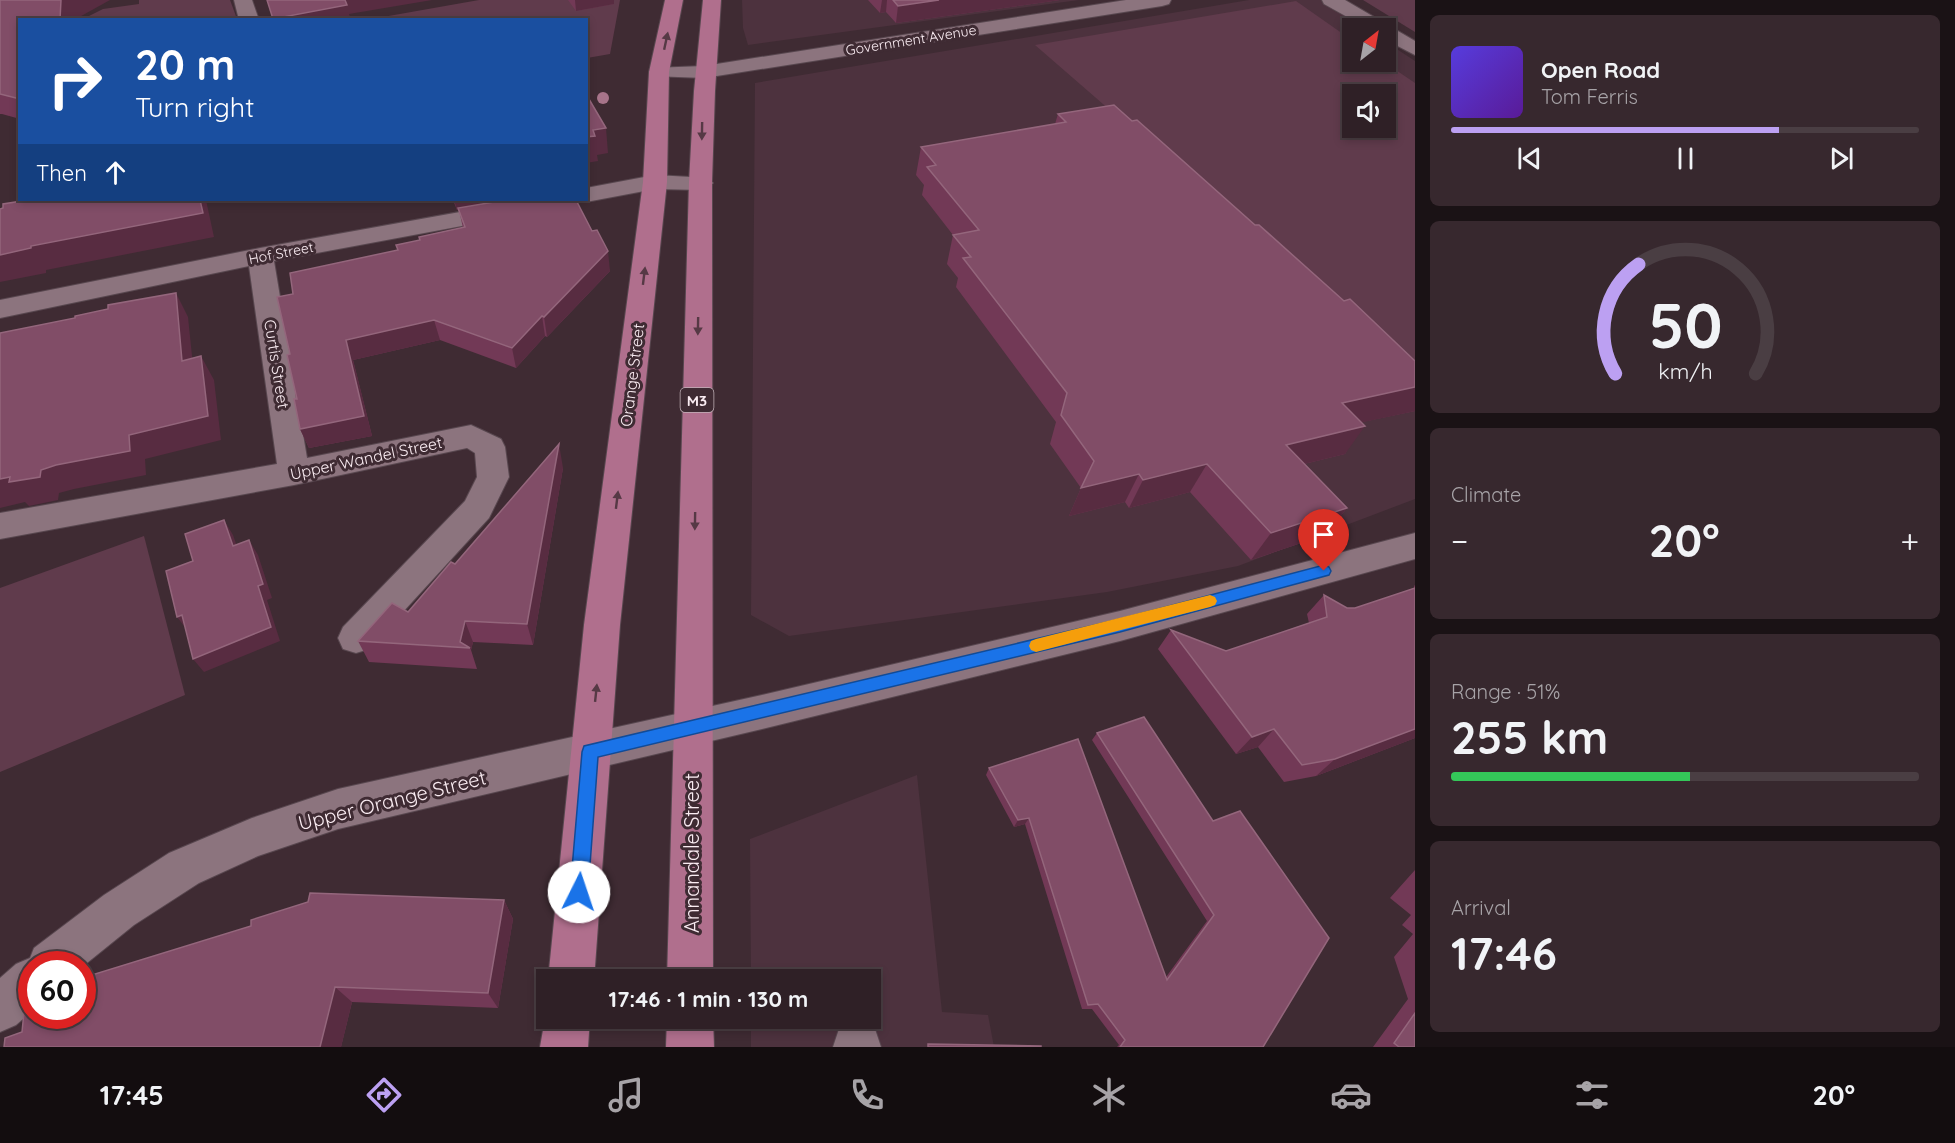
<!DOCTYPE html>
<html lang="en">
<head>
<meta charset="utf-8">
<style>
  body { margin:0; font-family:Quicksand,sans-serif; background:#37282e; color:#f1f3f6; height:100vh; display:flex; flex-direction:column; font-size:22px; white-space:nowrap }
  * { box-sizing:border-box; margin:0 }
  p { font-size:20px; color:#a7a3a7 }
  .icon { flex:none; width:33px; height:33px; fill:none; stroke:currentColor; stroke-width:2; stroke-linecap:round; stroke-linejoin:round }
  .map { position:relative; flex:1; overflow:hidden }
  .drawer { display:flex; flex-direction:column; gap:15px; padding:15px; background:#1a1215; width:540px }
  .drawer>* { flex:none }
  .hud { position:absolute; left:18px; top:18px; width:570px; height:183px; border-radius:0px; box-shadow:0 3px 9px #0003,0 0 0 2px #4a3e43; background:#1a4fa0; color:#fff; overflow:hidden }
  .needle { width:39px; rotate:31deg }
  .buttons { position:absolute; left:1342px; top:18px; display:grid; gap:12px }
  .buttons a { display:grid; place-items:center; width:54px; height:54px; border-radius:0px; background:#2f2026; box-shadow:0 3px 9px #0003,0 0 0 2px #4a3e43; font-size:30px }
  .speed { position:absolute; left:18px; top:951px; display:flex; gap:12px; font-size:30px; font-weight:700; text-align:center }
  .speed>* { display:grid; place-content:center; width:78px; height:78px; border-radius:50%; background:#2f2026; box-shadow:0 3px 9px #0003,0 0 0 2px #4a3e43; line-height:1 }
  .speed .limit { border:9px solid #d22; background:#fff; color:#111 }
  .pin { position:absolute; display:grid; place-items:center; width:51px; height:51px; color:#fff; margin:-62px -26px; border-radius:50% 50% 50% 0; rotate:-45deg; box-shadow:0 0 6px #0007 }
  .pin .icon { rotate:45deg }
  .me { position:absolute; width:66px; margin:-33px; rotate:4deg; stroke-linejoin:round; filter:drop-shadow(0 0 4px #0008) }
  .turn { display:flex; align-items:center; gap:21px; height:126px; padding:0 18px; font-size:27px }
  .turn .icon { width:78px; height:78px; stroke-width:2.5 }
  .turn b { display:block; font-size:42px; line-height:51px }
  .then { display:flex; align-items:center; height:57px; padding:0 18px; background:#0003; gap:12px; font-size:22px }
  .big { font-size:45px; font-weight:800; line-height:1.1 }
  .drawer .tile { flex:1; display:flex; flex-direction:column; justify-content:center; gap:9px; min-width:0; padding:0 21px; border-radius:9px; background:#37282e }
  .drawer .dial { align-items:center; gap:0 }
  .dial svg { height:156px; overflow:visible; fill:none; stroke:#4a3e43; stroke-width:7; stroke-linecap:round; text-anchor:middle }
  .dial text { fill:#f1f3f6; stroke:none }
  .song { display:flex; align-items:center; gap:18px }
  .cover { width:72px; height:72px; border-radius:9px; background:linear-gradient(135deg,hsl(250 70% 55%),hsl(270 70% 35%)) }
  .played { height:6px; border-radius:3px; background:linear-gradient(90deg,#bca0f2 70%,#4a3e43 70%) }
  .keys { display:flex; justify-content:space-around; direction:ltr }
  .heat { display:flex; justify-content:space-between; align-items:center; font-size:33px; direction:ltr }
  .charge { height:9px; border-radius:4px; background:linear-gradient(90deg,#34c759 51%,#4a3e43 0) }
  .trip { position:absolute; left:536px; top:969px; width:345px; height:60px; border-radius:0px; background:#2f2026; box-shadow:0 3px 9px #0003,0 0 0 2px #4a3e43; font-weight:800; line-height:60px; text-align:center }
  .tabs { display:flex; height:96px; justify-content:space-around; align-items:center; background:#130d0f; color:#a7a3a7 }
  .tabs .icon { width:42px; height:42px }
  .tabs .selected { color:#bca0f2 }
  .tabs b { font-size:27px; color:#f1f3f6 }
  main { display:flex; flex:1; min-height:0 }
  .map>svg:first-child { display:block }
</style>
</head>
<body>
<main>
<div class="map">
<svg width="1415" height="1047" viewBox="0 0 1415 1047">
  <rect width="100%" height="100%" fill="#3f2b33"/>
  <g fill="#4d323e" fill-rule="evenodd">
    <polygon points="742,0 1079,0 748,45 743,28"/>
    <path d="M1249 0H1321L1365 28H1353V62H1386V42L1415 61V499L1238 566 1107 592 789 636 751 615 755 83ZM1353 94H1386V128H1353Z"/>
    <polygon points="917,775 942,1012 988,1015 994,1047 751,1047 751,1019 870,1018 870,980 751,979 750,839"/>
  </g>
  <g fill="#603b4c" fill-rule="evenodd">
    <polygon points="139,0 230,0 237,19 83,19 103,9 139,4"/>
    <polygon points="479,0 620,0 610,54 587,58 586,20 366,20"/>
    <polygon points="1363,0 1415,0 1415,32"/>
    <path d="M1296 1 1353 41V62H1384L1415 83V375L1035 45ZM1353 94H1386V128H1353Z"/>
    <polygon points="144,536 185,695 0,772 0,588"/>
  </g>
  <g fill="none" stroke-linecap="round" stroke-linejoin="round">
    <defs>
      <g id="minor">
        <polygon points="234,0 252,0 259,20 239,20"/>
        <polygon points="1126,0 1171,0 1169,4 1162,6 704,78 652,76 649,72 652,68 704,66"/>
        <polygon points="1322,0 1345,0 1415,41 1415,55 1386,40 1386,28 1367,28 1324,4"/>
        <polygon points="655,175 709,178 713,183 709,188 701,190 655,189 586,202 577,200 586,200 586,188"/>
        <polygon points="526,200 575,200 572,205 563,207 274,261 307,458 471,425 501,439 505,447 509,477 489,518 369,649 356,653 343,649 338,638 343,627 465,501 477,477 475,453 467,448 294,485 0,539 0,513 277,464 249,266 0,318 0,300 260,248"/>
        <polygon points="1415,533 1415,559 1120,641 762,729 338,829 258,856 199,883 134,925 82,967 82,964 32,964 32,1011 16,1025 0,1032 0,978 16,964 30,958 34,948 104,895 169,853 252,818 338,789 762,695 1120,611"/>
        <polygon points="857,1019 874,1026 881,1047 833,1047 840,1026"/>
      </g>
      <g id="major">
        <polygon points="665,0 683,0 669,72 667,182 620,625 594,980 548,980 584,625 643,182 649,72"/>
        <polygon points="703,0 721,0 715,91 712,182 713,980 667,980 689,182 694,91"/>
        <polygon points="546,1013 546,1018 590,1018 588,1047 540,1047"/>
        <polygon points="667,1018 713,1018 714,1047 666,1047"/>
      </g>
    </defs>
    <use href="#minor" stroke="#58474f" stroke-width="2"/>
    <use href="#major" stroke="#58474f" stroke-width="2"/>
    <use href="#minor" fill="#8c747e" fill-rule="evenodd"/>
    <use href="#major" fill="#b06f8d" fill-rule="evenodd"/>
  </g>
  <circle fill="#a7748a" cx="603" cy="98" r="6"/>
  <g fill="#723956">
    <polygon points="0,0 20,20 20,119 2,114 0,114"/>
    <polygon points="568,0 614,0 614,4 576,11"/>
    <polygon points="868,0 1060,0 896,23 886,12 880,13"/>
    <polygon points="1058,114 1415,411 1362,422 1345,454 1304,464 1347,508 1325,535 1251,560 1190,492 1129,508 1125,502 1069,516 1081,488 1050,444 1056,422 956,287 958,278 947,264 953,235 922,195 924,185 916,175 921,147 1055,124"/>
    <polygon points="453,200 576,200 610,271 547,337 545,336 516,368 440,340 353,360 372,436 309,448 300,429 290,354 293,294 398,250 420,240 463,228 459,210 457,210"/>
    <polygon points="563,468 533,645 473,642 471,650 477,669 369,662 358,641 408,612 455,564"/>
    <polygon points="1415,585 1415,738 1316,776 1284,782 1258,747 1236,754 1158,649 1171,630 1226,651 1309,623 1307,614 1324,595 1347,608 1355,608 1414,588 1414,586"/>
    <polygon points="1144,717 1263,1047 1117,1047 1119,1045 1092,1009 1082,1009 1025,824 1014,827 986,775 989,768 1166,977 1207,921 1092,740 1097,733"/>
    <polygon points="1415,870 1415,1047 1373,1047 1408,999 1394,957 1413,934 1402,925 1411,915 1390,898"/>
    <polygon points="504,900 513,919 498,1008 352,1002 341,1047 4,1047"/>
  </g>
  <g fill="#582c41">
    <polygon points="61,0 110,0 74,20 60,20"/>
    <polygon points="344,0 432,0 349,14 351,20 273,20"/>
    <polygon points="575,0 614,0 614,4 576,11"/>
    <polygon points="882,0 887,0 886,12 880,13"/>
    <polygon points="939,0 1060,0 896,23 898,6"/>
    <polygon points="606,128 608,153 597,155 598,161 586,163 586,137 593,130"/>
    <polygon points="200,200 206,200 214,237 46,270 46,273 0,282 0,255"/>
    <polygon points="454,200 516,200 457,210"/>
    <polygon points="608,251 610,271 547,337 544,317"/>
    <polygon points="176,293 188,317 195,385 182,361"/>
    <polygon points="542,316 545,336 516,368 512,348"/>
    <polygon points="434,320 440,340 353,360 372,436 309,448 300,429 346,340"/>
    <polygon points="201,356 214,380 221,440 145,459 146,475 74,489 59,493 58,500 29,506 25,502 0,508 0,479 41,470 129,435"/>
    <polygon points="1415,387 1415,411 1322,431 1342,403"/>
    <polygon points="1365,426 1345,454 1267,473 1286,445"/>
    <polygon points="559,444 563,468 533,645 527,624"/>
    <polygon points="1207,464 1190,492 1129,508 1143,480"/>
    <polygon points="1139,474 1125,502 1069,516 1081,488"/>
    <polygon points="1347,508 1325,535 1251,560 1271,533"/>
    <polygon points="224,520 233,535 242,561 233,546"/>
    <polygon points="249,540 258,555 272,598 267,600 280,641 204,672 193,659"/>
    <polygon points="182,615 188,631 177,617"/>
    <polygon points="465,621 473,642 471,650 470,648 460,642"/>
    <polygon points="1274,729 1258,747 1236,754 1252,737"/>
    <polygon points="1415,729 1415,738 1316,776 1335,759"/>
    <polygon points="1029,818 1025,824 1014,827 1018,820"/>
    <polygon points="504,900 513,919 498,1008 488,993"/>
    <polygon points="335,987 352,1002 341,1047 320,1047"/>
  </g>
  <g fill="#814d67" stroke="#94667c" stroke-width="1.5">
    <polygon points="0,0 61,0 60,20 20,20 20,99 0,94"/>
    <polygon points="267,0 345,0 347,5 273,19"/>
    <polygon points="893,0 939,0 898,6"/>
    <polygon points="586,94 606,128 593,130 595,136 586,137"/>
    <polygon points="1114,105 1132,121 1137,120 1255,225 1259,225 1344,301 1350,299 1415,361 1415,387 1342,403 1365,426 1286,445 1347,508 1271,533 1207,464 1143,480 1139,474 1081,488 1094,461 1061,415 1067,393 963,258 971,257 953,235 979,230 927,167 936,165 921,147 1066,122 1058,114"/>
    <polygon points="28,200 200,200 203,213 31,246 31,248 0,255 0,209 3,208 3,204"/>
    <polygon points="506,200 576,200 592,231 597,230 608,251 544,317 542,316 512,348 434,320 346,340 364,416 300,429 294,399 297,399 287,355 290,354 277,297 293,294 290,273 398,250 396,245 420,240 419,237 465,227 458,208"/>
    <polygon points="176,293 182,361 201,356 208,416 129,435 130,451 56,465 41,470 40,477 9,482 10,477 0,479 0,333 75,318 75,316 108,309 108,305"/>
    <polygon points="559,444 527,624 465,621 460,642 470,648 358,641 392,603 408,612 451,562 455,564"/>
    <polygon points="224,520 233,546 249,540 263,584 258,586 271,627 193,659 182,615 177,617 166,571 193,561 185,534"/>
    <polygon points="1415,588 1415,729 1335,759 1302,765 1274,729 1252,737 1171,630 1226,651 1327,617 1324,595 1347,608 1355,608"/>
    <polygon points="1144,717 1213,821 1240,811 1329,938 1263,1047 1120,1047 1125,1040 1098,1004 1088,1005 1029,818 1018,820 989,768 1078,739 1167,980 1214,915 1097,733"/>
    <polygon points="310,893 504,900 488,993 335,987 320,1047 4,1047 5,1038 22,1032 25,1002 32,1000 32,1016 82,1016 82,978 251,926 251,920 308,902"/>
    <polygon points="1415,1013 1415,1047 1399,1047 1394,1043"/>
    <polygon points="928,1044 1041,1046 1041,1047 928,1047"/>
  </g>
  <defs><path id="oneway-solid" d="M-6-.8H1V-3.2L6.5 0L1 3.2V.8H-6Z" transform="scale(1.5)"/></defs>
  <g fill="#563945">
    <use href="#oneway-solid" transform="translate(666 41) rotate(-78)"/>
    <use href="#oneway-solid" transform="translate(702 131) rotate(91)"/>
    <use href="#oneway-solid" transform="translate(644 276) rotate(-83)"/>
    <use href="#oneway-solid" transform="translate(698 326) rotate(91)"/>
    <use href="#oneway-solid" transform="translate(617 500) rotate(-83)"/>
    <use href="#oneway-solid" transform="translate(695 521) rotate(91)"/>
    <use href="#oneway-solid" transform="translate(596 693) rotate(-84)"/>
  </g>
  <polygon fill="#1a73e8" stroke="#114b97" stroke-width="1.5" points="1324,565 1329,567 1331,571 1329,575 1120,632 598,757 588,892 586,898 579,901 573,898 570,892 582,752 584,746 1120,619"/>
  <polygon fill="#f59e0b" points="1210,595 1215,597 1217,601 1215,605 1210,607 1036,652 1031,650 1029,646 1031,641 1036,639"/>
  <g text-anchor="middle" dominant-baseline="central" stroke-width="6" stroke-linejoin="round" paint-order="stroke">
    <g font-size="14" fill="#faecf2" stroke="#3f2b33">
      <text transform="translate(911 40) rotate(-9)">Government Avenue</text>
      <text transform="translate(281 253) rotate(-11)">Hof Street</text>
    </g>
    <rect fill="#3f2b33" stroke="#c2b2b9" stroke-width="1.5" x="680.5" y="388" width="33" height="24" rx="4.5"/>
    <g font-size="15" font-weight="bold" fill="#faecf2">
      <text x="697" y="400">M3</text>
    </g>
    <g font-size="16" fill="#faecf2" stroke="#3f2b33">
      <text transform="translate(277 364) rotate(81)">Curtis Street</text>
      <text transform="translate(632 375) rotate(-83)">Orange Street</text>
      <text transform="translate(366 458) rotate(-12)">Upper Wandel Street</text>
    </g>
    <g font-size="20" fill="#faecf2" stroke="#3f2b33">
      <text transform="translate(392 800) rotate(-14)">Upper Orange Street</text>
      <text transform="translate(691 853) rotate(-90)">Annandale Street</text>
    </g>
  </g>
</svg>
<div class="buttons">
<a><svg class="needle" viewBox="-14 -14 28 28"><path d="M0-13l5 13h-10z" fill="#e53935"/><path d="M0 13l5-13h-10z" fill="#a7a3a7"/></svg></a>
<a><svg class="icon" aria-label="sound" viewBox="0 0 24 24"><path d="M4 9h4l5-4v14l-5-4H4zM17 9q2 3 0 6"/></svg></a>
</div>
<div class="speed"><div class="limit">60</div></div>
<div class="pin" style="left:1324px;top:571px;background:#d93025"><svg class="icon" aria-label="arrive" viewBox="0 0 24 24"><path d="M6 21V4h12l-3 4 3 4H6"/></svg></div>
<svg class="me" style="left:579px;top:892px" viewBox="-20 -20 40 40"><circle r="19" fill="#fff"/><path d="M0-13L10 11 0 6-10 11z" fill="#1a73e8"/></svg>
<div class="trip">17:46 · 1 min · 130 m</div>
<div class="hud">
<div class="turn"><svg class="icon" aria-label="right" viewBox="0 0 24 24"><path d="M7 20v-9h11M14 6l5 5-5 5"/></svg><div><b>20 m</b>Turn right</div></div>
<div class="then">Then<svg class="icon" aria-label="ahead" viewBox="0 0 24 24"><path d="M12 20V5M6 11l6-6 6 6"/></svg></div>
</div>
</div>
<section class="drawer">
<div class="tile">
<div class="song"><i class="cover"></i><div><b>Open Road</b><p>Tom Ferris</p></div></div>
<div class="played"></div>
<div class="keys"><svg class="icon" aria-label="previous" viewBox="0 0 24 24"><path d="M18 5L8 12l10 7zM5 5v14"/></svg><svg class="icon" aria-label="pause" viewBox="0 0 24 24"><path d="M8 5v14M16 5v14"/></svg><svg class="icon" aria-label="next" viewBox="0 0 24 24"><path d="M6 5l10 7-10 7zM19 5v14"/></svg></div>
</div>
<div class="tile dial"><svg viewBox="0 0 100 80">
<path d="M14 69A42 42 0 1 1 86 69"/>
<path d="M14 69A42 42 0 0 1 26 13" stroke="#bca0f2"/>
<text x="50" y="56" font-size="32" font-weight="700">50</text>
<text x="50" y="72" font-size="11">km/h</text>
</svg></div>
<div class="tile"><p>Climate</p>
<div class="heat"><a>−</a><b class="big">20°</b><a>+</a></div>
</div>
<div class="tile"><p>Range · 51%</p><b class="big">255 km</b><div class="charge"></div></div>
<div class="tile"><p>Arrival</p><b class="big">17:46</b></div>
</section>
</main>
<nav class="tabs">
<b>17:45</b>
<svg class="icon selected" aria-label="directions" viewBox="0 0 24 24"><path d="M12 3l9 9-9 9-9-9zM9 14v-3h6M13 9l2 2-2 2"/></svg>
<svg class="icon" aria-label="music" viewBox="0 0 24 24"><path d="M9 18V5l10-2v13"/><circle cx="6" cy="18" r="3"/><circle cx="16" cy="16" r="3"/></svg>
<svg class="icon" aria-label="phone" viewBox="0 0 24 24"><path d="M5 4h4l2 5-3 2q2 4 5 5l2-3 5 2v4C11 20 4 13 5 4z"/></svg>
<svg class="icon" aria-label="climate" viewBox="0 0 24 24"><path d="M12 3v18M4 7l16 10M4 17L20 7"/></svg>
<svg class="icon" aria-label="car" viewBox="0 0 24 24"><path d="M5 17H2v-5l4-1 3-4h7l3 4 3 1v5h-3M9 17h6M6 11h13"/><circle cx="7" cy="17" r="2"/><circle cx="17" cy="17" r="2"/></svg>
<svg class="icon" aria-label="filters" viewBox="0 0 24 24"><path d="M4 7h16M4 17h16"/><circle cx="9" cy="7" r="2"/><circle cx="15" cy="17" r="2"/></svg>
<b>20°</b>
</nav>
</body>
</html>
